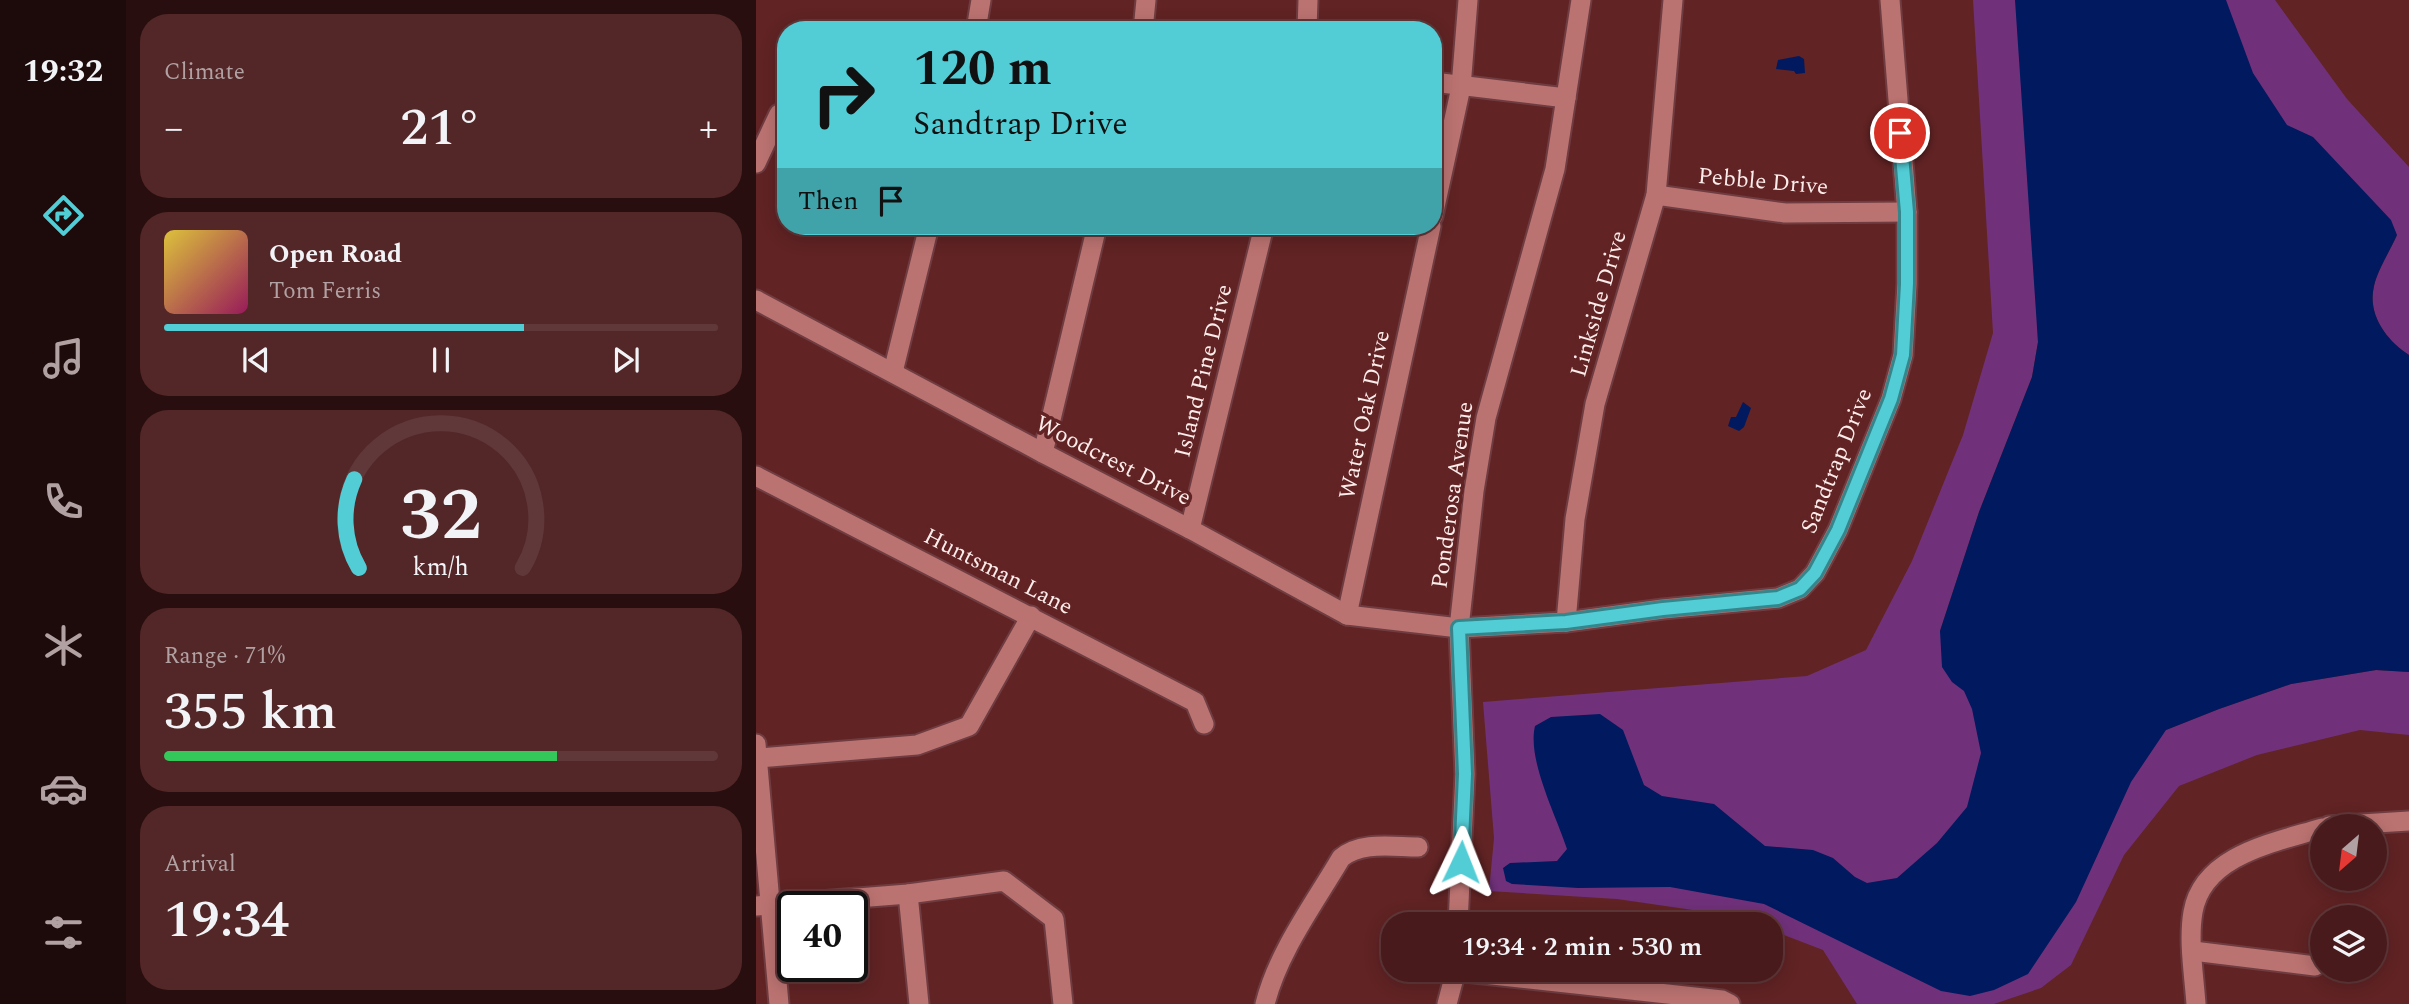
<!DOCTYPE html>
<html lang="en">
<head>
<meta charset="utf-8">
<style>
  body { margin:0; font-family:Spectral,serif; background:#532728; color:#f1f3f6; height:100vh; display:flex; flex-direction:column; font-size:26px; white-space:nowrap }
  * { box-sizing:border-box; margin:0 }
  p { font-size:23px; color:#b1a1a3 }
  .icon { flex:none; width:38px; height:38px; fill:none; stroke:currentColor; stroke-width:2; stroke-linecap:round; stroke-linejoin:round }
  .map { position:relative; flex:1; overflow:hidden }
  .panel { display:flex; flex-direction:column; gap:14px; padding:14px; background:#280e0f; width:630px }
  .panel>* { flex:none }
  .top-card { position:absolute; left:21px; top:21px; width:665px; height:214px; border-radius:28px; box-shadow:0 4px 18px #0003,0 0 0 2px #61383a; background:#52ccd5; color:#111; overflow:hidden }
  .needle { width:46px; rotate:208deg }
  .controls { position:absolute; left:1554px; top:814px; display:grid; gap:14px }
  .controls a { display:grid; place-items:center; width:77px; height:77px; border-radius:50%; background:#491a1b; box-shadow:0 4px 18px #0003,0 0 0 2px #61383a; font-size:35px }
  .speed { position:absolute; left:21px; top:891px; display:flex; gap:14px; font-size:35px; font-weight:700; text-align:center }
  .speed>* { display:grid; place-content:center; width:91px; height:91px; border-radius:50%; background:#491a1b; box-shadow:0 4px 18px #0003,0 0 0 2px #61383a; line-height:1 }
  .speed .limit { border:4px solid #111; border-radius:10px; background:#fff; color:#111 }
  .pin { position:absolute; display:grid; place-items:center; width:60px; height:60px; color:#fff; margin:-30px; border:4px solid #fff; border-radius:50%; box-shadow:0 2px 7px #0007 }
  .me { position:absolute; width:77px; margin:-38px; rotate:2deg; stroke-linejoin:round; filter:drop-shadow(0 0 5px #0008) }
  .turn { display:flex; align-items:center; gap:24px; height:147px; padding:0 21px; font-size:32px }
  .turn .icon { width:91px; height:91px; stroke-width:2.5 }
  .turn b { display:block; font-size:49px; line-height:60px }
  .then { display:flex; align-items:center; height:66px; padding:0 21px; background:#0003; gap:14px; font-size:26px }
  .big { font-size:52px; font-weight:600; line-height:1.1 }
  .panel .widget { flex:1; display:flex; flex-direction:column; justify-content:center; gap:10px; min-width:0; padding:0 24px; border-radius:28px; background:#532728 }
  .panel .dial { align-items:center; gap:0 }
  .dial svg { height:182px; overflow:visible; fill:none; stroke:#61383a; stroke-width:7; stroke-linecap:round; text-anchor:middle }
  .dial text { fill:#f1f3f6; stroke:none }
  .song { display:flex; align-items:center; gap:21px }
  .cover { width:84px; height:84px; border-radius:10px; background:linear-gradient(135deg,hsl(50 70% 55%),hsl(330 70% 35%)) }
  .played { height:7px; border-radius:4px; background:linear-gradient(90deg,#52ccd5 65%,#61383a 65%) }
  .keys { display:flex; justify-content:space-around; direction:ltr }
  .heat { display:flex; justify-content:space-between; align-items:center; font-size:38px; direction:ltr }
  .charge { height:10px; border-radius:5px; background:linear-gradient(90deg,#34c759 71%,#61383a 0) }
  .trip { position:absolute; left:625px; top:912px; width:402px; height:70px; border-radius:28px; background:#491a1b; box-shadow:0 4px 18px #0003,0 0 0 2px #61383a; font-weight:600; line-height:70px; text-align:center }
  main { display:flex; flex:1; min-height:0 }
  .dock { display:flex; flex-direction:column; width:126px; justify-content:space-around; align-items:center; background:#1d0a0b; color:#b1a1a3 }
  .dock .icon { width:49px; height:49px }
  .dock .current { color:#52ccd5 }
  .dock b { font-size:32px; color:#f1f3f6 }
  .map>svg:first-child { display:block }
</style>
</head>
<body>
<main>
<nav class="dock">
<b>19:32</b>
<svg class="icon current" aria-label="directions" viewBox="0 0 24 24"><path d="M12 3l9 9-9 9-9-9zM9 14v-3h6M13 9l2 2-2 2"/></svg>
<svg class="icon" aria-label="music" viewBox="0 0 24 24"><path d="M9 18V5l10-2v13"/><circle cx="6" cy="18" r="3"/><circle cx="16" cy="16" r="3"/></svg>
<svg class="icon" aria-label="phone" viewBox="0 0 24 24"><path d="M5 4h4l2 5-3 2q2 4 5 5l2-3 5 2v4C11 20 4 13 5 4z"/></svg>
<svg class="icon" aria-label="climate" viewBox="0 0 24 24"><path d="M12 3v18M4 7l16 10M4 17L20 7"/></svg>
<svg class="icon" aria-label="car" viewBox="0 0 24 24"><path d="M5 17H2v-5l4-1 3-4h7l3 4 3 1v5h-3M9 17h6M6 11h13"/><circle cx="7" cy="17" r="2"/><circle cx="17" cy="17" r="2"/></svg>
<svg class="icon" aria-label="filters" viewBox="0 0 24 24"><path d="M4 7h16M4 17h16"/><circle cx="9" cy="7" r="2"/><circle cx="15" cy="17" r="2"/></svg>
</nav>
<section class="panel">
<div class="widget"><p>Climate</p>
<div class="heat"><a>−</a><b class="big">21°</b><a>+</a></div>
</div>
<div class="widget">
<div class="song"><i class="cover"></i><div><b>Open Road</b><p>Tom Ferris</p></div></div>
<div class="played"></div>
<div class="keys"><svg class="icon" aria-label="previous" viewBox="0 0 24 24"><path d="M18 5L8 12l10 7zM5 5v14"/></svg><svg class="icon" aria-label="pause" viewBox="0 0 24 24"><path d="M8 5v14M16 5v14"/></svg><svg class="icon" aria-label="next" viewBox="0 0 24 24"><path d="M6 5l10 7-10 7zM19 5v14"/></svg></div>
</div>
<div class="widget dial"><svg viewBox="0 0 100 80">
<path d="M14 69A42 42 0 1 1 86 69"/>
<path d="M14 69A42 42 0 0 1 12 30" stroke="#52ccd5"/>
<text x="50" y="56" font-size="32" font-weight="700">32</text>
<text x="50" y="72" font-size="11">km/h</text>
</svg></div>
<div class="widget"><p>Range · 71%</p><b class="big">355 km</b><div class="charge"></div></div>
<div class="widget"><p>Arrival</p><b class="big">19:34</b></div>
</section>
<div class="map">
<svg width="1653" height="1004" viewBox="0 0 1653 1004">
  <rect width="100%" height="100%" fill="#612324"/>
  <path fill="#70317a" d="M1217 0H1519L1591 99 1653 167V355C1631 341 1611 315 1618 286 1622 269 1634 251 1641 235L1280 297 1282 342 1276 377 1223 512 1184 631 1410 730 1463 709 1535 684 1620 670 1653 672V735L1604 730 1501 755 1423 786 1368 855 1315 965 1285 988 1238 1004H1101L1067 950 1015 930V924H999L978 916 861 899 733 891 738 838 727 702 1051 676 1110 650 1156 561 1207 435 1237 333Z"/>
  <g fill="#00195f">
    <path d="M1259 0H1470L1497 73 1531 125 1557 137 1635 220 1641 235C1634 251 1622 269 1618 286 1611 315 1631 341 1653 355V672L1620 670 1535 684 1463 709 1410 730 1375 782 1320 902 1272 974 1238 990 1214 996 1185 991 1008 904 914 887 822 888 756 884 750 881 747 868 754 863 801 861 811 849C800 815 771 760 779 726L795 717 844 714 867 730 888 785 906 796 958 804 1009 846 1057 850 1077 858 1099 877 1111 883 1141 878 1181 843 1211 807 1225 753 1216 709 1208 691 1196 682 1186 667 1184 631 1223 512 1276 377 1282 342Z"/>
    <polygon points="1043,56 1048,59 1049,73 1040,74 1038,71 1020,69 1022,60"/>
    <polygon points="987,402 995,408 988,427 983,431 972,426 975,417 980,417"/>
  </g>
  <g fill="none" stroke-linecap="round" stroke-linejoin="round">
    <defs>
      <g id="minor">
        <polyline points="220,30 225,0"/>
        <polyline points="387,30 390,0"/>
        <polyline points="551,30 552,0"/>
        <polyline points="677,82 810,98"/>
        <polyline points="0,163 23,114"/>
        <polyline points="900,195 1029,213 1151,212"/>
        <polyline points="677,216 705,87 712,0"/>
        <polyline points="0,300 287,453 434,529 591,615 703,628 810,622 907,609 1022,598 1044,589 1059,573 1082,530 1135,399 1147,355 1151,284 1151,212 1134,0"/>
        <polyline points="137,372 173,226"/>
        <polyline points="287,453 341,226"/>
        <polyline points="0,476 439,702 448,724"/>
        <polyline points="434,529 508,226"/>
        <polyline points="591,615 675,226"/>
        <polyline points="810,622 819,519 839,404 900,195 917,0"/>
        <polyline points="0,744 23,1004"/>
        <polyline points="2,758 161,745 213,726 275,616"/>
        <polyline points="1573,826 1653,821"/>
        <polyline points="152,894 163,1004"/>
        <polyline points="0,906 152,894 248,881 298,919 307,1004"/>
        <polyline points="702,924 709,774 703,628 718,491 730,418 799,169 825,0"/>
        <polyline points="1437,951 1559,966"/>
        <polyline points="700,971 966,1000 974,1004"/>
        <path d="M509 1004C522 952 558 904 585 858 605 841 637 847 662 847"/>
        <polyline points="691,1004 700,970"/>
        <path d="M1440 1004C1438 975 1432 941 1437 912 1447 854 1521 842 1566 828"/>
      </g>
    </defs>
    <use href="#minor" stroke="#6f3d41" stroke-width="23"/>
    <use href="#minor" stroke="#bb7371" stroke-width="19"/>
  </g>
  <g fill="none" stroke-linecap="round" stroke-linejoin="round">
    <defs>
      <polyline id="route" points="705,862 709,774 703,628 810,622 907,609 1022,598 1044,589 1059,573 1082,530 1135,399 1147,355 1151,284 1151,212 1144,133"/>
    </defs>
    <use href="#route" stroke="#35858a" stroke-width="18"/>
    <use href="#route" stroke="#52ccd5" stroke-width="12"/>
  </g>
  <g text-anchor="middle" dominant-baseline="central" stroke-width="7" stroke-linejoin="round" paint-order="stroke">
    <g font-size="23" fill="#fcecea" stroke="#612324">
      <text transform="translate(1007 182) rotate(5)">Pebble Drive</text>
      <text transform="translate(843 304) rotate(-74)">Linkside Drive</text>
      <text transform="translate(448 371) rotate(-76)">Island Pine Drive</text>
      <text transform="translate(609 415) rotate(-78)">Water Oak Drive</text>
      <text transform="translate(357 461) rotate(27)">Woodcrest Drive</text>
      <text transform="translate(1081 461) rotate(-68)">Sandtrap Drive</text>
      <text transform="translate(697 495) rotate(-82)">Ponderosa Avenue</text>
      <text transform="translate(242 572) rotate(27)">Huntsman Lane</text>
    </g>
  </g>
</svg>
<div class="controls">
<a><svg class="needle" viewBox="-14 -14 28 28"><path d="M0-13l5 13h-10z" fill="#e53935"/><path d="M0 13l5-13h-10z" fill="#b1a1a3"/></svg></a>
<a><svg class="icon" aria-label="layers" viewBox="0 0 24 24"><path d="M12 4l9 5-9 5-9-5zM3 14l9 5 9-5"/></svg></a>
</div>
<div class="speed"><div class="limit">40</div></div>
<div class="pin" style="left:1144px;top:133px;background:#d93025"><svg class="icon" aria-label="arrive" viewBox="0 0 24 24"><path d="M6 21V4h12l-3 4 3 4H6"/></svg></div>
<svg class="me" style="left:705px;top:862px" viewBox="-20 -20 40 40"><path d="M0-17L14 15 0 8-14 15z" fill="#52ccd5" stroke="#fff" stroke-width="4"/></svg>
<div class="trip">19:34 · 2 min · 530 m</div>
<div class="top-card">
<div class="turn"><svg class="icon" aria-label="right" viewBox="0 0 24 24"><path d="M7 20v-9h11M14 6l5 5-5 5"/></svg><div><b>120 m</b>Sandtrap Drive</div></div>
<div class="then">Then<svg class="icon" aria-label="arrive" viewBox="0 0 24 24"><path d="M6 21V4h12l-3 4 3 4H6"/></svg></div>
</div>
</div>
</main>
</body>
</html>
